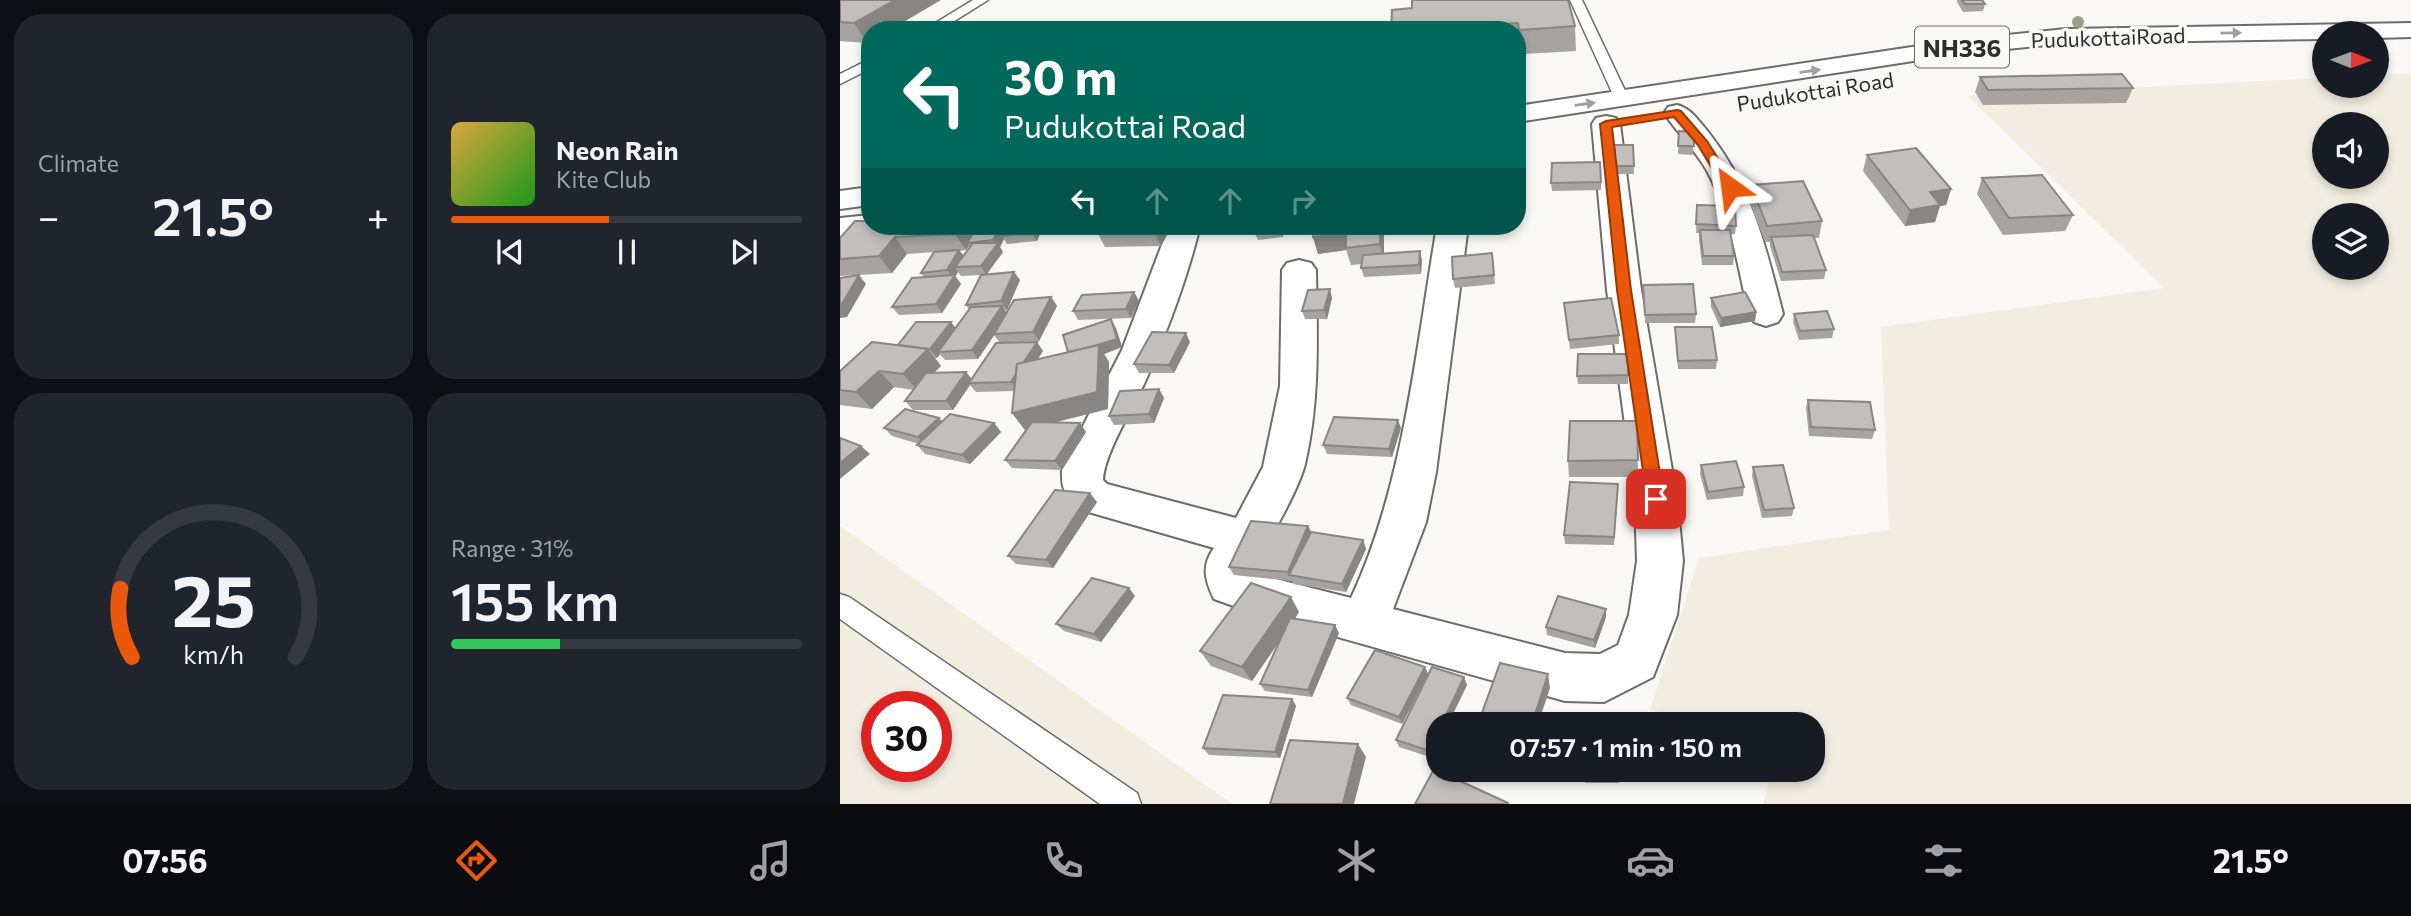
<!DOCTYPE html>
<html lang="en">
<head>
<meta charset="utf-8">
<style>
  body { margin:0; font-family:Commissioner,sans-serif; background:#20242c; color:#f1f3f6; height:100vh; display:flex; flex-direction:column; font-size:26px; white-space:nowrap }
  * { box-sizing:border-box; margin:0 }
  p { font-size:23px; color:#9ea1a6 }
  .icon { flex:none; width:38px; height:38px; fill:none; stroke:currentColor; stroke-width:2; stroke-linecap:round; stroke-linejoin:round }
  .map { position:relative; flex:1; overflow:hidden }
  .panel { display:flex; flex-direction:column; gap:14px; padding:14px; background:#0d0f14; width:840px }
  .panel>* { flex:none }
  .banner { position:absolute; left:21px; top:21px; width:665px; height:214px; border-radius:28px; box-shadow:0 4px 10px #0003; background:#00695c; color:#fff; overflow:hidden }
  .needle { width:46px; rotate:91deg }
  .tools { position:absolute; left:1472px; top:21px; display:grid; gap:14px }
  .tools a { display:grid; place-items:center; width:77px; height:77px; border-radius:50%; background:#171b24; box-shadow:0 4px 10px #0003; font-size:35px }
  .speed { position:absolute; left:21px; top:691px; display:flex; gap:14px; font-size:35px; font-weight:700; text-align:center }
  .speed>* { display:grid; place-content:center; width:91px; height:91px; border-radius:50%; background:#171b24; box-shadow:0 4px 10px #0003; line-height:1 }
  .speed .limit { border:10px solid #d22; background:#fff; color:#111 }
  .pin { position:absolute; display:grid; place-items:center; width:60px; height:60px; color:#fff; margin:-30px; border-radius:14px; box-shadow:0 4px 10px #0006 }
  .me { position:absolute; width:77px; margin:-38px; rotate:329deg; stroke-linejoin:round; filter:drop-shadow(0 0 5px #0008) }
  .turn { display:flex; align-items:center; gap:24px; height:147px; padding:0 28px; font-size:32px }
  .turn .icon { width:91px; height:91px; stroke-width:2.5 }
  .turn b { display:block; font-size:49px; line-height:60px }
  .lanes { display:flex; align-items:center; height:66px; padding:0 28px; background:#0003; justify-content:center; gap:35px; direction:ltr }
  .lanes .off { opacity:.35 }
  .big { font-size:52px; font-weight:600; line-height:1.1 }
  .panel .card { flex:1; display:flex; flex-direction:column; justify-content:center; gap:10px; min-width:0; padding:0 24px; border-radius:28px; background:#20242c }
  .panel .dial { align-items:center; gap:0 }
  .dial svg { height:182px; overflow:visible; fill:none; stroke:#363941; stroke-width:7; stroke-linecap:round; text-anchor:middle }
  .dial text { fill:#f1f3f6; stroke:none }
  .song { display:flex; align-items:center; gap:21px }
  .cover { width:84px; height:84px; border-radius:10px; background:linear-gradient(135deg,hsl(40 70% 55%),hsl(120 70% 35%)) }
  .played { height:7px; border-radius:4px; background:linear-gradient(90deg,#ea580c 45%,#363941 45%) }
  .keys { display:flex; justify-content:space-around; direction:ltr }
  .heat { display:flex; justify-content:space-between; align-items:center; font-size:38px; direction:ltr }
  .charge { height:10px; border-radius:5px; background:linear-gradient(90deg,#34c759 31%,#363941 0) }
  .panel .tiles { flex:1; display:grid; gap:14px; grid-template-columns:repeat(2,1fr) }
  .trip { position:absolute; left:586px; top:712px; width:399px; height:70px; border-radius:28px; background:#171b24; box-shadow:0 4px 10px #0003; font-weight:600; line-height:70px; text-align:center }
  .tab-bar { display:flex; height:112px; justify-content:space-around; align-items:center; background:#090b0e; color:#9ea1a6 }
  .tab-bar .icon { width:49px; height:49px }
  .tab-bar .selected { color:#ea580c }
  .tab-bar b { font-size:32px; color:#f1f3f6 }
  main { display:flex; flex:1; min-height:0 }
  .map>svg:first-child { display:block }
</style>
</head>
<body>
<main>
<section class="panel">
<div class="tiles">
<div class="card"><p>Climate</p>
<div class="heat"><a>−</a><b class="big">21.5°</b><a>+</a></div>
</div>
<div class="card">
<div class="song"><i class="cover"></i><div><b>Neon Rain</b><p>Kite Club</p></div></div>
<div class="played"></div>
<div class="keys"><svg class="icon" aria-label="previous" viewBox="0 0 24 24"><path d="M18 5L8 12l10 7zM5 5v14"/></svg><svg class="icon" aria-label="pause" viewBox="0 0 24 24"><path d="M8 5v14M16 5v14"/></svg><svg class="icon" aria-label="next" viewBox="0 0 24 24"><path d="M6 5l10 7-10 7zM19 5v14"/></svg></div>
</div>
<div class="card dial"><svg viewBox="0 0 100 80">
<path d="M14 69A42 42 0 1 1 86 69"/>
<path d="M14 69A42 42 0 0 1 9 39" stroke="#ea580c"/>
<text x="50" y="56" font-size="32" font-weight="700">25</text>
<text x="50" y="72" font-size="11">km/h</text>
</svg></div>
<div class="card"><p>Range · 31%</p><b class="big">155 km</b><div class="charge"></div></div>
</div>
</section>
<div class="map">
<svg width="1571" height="804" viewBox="0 0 1571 804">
  <rect width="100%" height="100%" fill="#f9f8f4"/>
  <g fill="#f1ede1" fill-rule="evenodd">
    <path d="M1571 73V804H923L932 770H973V724H854L810 709 859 558 1049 530 1041 327 1324 288 1128 96 1484 78V86H1536L1537 75ZM1484 124H1536V177H1484ZM1484 215H1536V268H1484Z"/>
    <path d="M0 526 392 804H0ZM37 707H96V766H37Z"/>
  </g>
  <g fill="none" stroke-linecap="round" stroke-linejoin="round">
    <defs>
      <g id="service">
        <polygon points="133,0 148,0 100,30 84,30"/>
        <polygon points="730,0 742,0 789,99 787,102 782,103 775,99"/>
        <polygon points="30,59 30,69 0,84 0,74"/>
        <polygon points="0,594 9,597 297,793 301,804 260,804 0,619"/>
      </g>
      <g id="minor">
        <path d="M837 105C850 108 856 118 865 128 912 186 925 244 943 314L938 322 926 326 914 322 909 314C897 265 891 213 866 169 854 149 837 132 824 113L828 107Z"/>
        <path d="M766 116 776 118 780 124 801 290 837 499 843 561 837 615 813 677 764 702 725 701 416 614 374 599C365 580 361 566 374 548L238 509C224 493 221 489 222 467L282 350 329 226H360C347 279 327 332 305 382 293 408 264 454 263 480L267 484 396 518 423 467 440 386 442 270 447 263 459 260 471 263 476 270C477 336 480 400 465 464 459 489 426 548 410 570L416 574 511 598C564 485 576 349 597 226H628L596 472 586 522 553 609 725 653 760 654 778 645 789 615 797 561 795 499 767 290 752 124 756 118Z"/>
      </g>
      <g id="trunk">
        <polygon points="1571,23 1571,37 1536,38 1536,33 1484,33 1484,39 1226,43 1119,54 677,122 677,106 1119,40 1226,29"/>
        <polygon points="30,187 30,205 0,209 0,191"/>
        <polygon points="30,215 30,226 44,226 41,231 0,236 0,218"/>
      </g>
    </defs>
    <use href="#service" stroke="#6d6c69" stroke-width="3"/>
    <use href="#minor" stroke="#6d6c69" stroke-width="4"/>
    <use href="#trunk" stroke="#6d6c69" stroke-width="4"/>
    <use href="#service" fill="#fff" fill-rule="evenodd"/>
    <use href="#minor" fill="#fff" fill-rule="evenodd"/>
    <use href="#trunk" fill="#fff" fill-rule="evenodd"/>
  </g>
  <circle fill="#9aa17c" cx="1238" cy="22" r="6"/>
  <g fill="#a7a3a1" fill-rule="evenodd">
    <polygon points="0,0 30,30 30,41 27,43 0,41"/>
    <polygon points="1117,0 1142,0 1145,4 1143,11 1123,12 1117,2"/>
    <polygon points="552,10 735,26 736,51 682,54 681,47 677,47 677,30 551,30"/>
    <polygon points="1140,77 1293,88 1286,103 1143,105 1135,92"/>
    <polygon points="839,131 854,132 853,155 838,154"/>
    <polygon points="774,145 793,145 794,174 775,174"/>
    <polygon points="1027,155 1111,189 1106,205 1100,206 1095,222 1065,226 1023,171"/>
    <polygon points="1142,178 1233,215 1225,231 1163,235 1137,194"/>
    <polygon points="761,182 761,190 712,191 711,183"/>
    <polygon points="911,185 982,221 979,238 974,238 986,270 984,279 941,281 930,246 930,242 925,242 909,201"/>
    <polygon points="857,205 896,226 895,234 890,234 894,256 893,265 862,265 859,239 859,233 856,233"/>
    <path d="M203 226 197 241 167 244 164 239 160 247 163 252 147 274 174 272 180 280 167 310H165L166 312 211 297 217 306 199 341 174 342 203 351 197 360 228 352 276 328 282 347 264 354 269 362 268 409 214 422 246 432 222 470 172 468 165 460 186 429 185 430 172 413 174 391 136 392 130 385 113 410H73L65 401 74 390 54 387 32 409 0 405V371L58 345 116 328 129 309 126 305 141 275 121 276 118 272 115 276 121 284 102 313 59 315 52 307 84 277 81 273 94 252 67 254 52 273 0 276V238ZM129 246 130 247 124 256 120 251 126 250ZM154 335 160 343 132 379 126 372H94L101 366 95 358H97L100 354 105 360 138 359Z"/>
    <polygon points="332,226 321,246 265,247 256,230"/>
    <polygon points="415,226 444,226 443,237 418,240 414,232"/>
    <polygon points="544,234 544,253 582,260 581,274 524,277 521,268 522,264 511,265 506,250 478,254 473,237"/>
    <polygon points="652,253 655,284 615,288 613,279"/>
    <polygon points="803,285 856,314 855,323 805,323"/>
    <polygon points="294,292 299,301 291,318 238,320 233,311"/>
    <polygon points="492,298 487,319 465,319 462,311"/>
    <polygon points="871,298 916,312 915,321 880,327 871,307"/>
    <polygon points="724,303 779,335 779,344 730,349"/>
    <polygon points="954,314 994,329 992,338 959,340 953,322"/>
    <polygon points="835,327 877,360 876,369 838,369 835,336"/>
    <polygon points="350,342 334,373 299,373 294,364"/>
    <polygon points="788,354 788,384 738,384 737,376"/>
    <polygon points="319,389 324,398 314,423 274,425 269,416"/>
    <polygon points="968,400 1035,430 1032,439 969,436 966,408"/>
    <polygon points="99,418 102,422 154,423 161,432 130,464 85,454 77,445 79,444 52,436 44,428"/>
    <polygon points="797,421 798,477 729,477 728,461"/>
    <polygon points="561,428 552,457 487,454 483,445"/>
    <polygon points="861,465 904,487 903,496 867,500 860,474"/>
    <polygon points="913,467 954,508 952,516 922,518 912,476"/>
    <polygon points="778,493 774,545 725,544 724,535"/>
    <polygon points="257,502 213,568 176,564 168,556"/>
    <polygon points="468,526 472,533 523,540 526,549 506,592 453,584 452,581 394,575 389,567"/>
    <polygon points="295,596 261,642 224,631 216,624"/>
    <polygon points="459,612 455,619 499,633 472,697 425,691 420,684 439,642 412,681 371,666 360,651"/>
    <polygon points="766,617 755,648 707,635 706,627"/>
    <polygon points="585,667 588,674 562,724 511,705 507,698"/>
    <polygon points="624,677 627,685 608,724 598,724 593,758 559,747 556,740"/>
    <polygon points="452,699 456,706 440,758 369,755 363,748"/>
    <polygon points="779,770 779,783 745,783 744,776"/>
  </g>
  <g fill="#888583">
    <polygon points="55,0 101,0 50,30 30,30 30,41 27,43 14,23"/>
    <polygon points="1111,189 1106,205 1100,206 1095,222 1065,226 1070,210 1090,192"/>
    <polygon points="121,226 143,226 127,243 129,246 126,250 115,234"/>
    <polygon points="161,226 172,226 162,236 164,239 160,247 163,252 146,275 141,266 156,245 153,240"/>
    <polygon points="195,226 203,226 197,241 192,232"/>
    <polygon points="315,226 332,226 321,246 313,230"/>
    <polygon points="440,226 444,226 443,237 440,229"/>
    <polygon points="540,226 542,226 544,234 544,261 540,244"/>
    <polygon points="506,233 506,250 478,254 473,237"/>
    <polygon points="55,237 67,254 52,273 39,256"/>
    <polygon points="119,250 125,258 115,267 118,272 115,276 121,284 102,313 96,304 113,278 107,270"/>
    <polygon points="580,251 582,260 581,274 579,265"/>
    <polygon points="174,272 180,280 167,310 161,301"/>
    <polygon points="19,275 26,284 7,317 0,318 0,307"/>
    <polygon points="490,289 492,298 487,319 484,310"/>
    <polygon points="294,292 299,301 291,318 286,309"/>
    <polygon points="211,297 217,306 199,341 193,332"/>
    <polygon points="162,306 168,315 138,359 132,350"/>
    <polygon points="916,312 915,321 880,327 881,318"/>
    <polygon points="271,319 276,328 282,347 264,354 269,362 268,409 185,430 172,413 234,364"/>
    <polygon points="111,322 118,331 98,352 100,354 97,358 90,349"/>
    <polygon points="346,333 350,342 334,373 329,365"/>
    <polygon points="197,342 203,351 177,391 171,382"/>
    <polygon points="88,349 101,366 77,390 63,374"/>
    <polygon points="39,371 54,387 32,409 16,392"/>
    <polygon points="126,372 133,381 129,383 130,385 113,410 106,401"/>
    <polygon points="319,389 324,398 314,423 309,414"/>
    <polygon points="99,418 106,426 85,445 78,437"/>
    <polygon points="558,420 561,428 552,457 549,449"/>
    <polygon points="154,423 161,432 130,464 122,455"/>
    <polygon points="240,423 246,432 222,470 215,461"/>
    <polygon points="21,446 30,454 0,479 0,463"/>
    <polygon points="250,493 257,502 213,568 206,560"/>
    <polygon points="468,526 472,534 450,576 448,572"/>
    <polygon points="523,540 526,549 506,592 502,584"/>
    <polygon points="289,588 295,596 261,642 254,634"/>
    <polygon points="451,597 459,612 412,681 402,667"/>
    <polygon points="766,609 766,617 755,648 754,640"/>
    <polygon points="495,625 499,633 472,697 468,690"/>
    <polygon points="585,667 588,674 562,724 559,717"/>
    <polygon points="708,674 710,688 698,724 692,724"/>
    <polygon points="624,677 627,685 608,724 602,724"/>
    <polygon points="452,699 456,706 440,758 435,752"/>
    <polygon points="598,733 598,746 593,758 590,751"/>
    <polygon points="518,744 526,757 514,804 503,804"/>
  </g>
  <g fill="#c2bebb" stroke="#888583" stroke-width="2">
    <polygon points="0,0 55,0 14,23 0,22"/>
    <polygon points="572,0 728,0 735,26 679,30 678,23 575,30 551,30 552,10 572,8"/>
    <polygon points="1122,0 1142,0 1145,4 1125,4"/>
    <polygon points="1282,74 1293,88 1148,90 1140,77"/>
    <polygon points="839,131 854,132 854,146 838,146"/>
    <polygon points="774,145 793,145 794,166 775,166"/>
    <polygon points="1076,148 1111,189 1090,192 1100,205 1070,210 1027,155"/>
    <polygon points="760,162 761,182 711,183 712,163"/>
    <polygon points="1202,175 1233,215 1169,218 1142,178"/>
    <polygon points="963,181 982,221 927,226 911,185"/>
    <polygon points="857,205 895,206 896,226 856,224"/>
    <polygon points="15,221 30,221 30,226 121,226 115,234 55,237 39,256 0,259 0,238"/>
    <polygon points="138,226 161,226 153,240 127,243"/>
    <polygon points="166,226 195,226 192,232 162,236"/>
    <polygon points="259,226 315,226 313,230 256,230"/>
    <polygon points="415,226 440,226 440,229 414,232"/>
    <polygon points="474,226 540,226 540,244 506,248 506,233 473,237"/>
    <polygon points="860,230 890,230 894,256 863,256"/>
    <polygon points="973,235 986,270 942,272 931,237"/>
    <polygon points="133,243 158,243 141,266 115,267"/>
    <polygon points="119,250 107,270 81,273 94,252"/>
    <polygon points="580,251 579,265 521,268 523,255"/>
    <polygon points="652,253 654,275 613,279 612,257"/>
    <polygon points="174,272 161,301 126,305 141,275"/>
    <polygon points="19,275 0,307 0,278"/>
    <polygon points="115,275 96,304 52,307 72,278"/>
    <polygon points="853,284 856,314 805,315 803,285"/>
    <polygon points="490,289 484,310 462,311 468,290"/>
    <polygon points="294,292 286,309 233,311 242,295"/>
    <polygon points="905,292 916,312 881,318 871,298"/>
    <polygon points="211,297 193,332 154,334 174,300"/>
    <polygon points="771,298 779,335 729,340 724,303"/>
    <polygon points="162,306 132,350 98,352 131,307"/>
    <polygon points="987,311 994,329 960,331 954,314"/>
    <polygon points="271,319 277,339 254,346 228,352 223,335"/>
    <polygon points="76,322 111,322 90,349 58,345"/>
    <polygon points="835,327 872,327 877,360 838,361"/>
    <polygon points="312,332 346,333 329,365 294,364"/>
    <polygon points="32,342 88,349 63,374 39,371 16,392 0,390 0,371"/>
    <polygon points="197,342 183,363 177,364 176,374 171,382 129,383 156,343"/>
    <polygon points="259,345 257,392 172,413 177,364"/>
    <polygon points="738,354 788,354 788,375 737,376"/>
    <polygon points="126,372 106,401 65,401 86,373"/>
    <polygon points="319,389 309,414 269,416 280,391"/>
    <polygon points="968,400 1030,402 1035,430 971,427"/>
    <polygon points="65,409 99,418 78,437 44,428"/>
    <polygon points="110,414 154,423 122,455 77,445"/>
    <polygon points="494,417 558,420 549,449 483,445"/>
    <polygon points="730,421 797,421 798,460 728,461"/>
    <polygon points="192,422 240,423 215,461 165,460"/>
    <polygon points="0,438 21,446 0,463"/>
    <polygon points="896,461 904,487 868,492 861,465"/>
    <polygon points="943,465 954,508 924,510 913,467"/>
    <polygon points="730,482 778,484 774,537 724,535"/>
    <polygon points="215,490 250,493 206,560 168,556"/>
    <polygon points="411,521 468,526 448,572 389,567"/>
    <polygon points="471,532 523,540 502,584 449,575"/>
    <polygon points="252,578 289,588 254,634 216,624"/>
    <polygon points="411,583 451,597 402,667 360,651"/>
    <polygon points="718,596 766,609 754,640 706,627"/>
    <polygon points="450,618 495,625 468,690 420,684"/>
    <polygon points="535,650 585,667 559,717 507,698"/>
    <polygon points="660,663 708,674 692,724 638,724"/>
    <polygon points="592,667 624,677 602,724 598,724 598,733 590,751 556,740"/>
    <polygon points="383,695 452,699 435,752 363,748"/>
    <rect x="746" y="713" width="34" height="11"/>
    <polygon points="450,740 518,744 503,804 430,804"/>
    <polygon points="594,769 668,803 668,804 575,804"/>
    <rect x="744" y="770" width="35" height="6"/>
  </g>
  <defs><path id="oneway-solid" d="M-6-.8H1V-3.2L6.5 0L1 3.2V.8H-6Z" transform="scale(1.75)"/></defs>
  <g fill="#a1a0a0">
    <use href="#oneway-solid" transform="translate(1391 33) rotate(-1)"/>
    <use href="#oneway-solid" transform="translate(970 71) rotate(-8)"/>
    <use href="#oneway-solid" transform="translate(745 104) rotate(-8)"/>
  </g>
  <polygon fill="#ea580c" stroke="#983908" stroke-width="2" points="837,110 841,111 867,141 896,187 894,190 885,190 858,145 834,117 772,127 791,290 824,499 822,504 809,504 807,499 777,290 760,124 766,121"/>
  <g text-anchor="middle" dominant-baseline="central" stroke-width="7" stroke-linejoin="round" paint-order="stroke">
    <g font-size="21" fill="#2e2d2c" stroke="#f9f8f4">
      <text transform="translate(1268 37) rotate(-2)">PudukottaiRoad</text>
      <text transform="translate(975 91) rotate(-9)">Pudukottai Road</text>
    </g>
    <rect fill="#f9f8f4" stroke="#6b6a68" stroke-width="2" x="1075" y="26.5" width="94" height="41" rx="5"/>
    <g font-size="24" font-weight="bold" fill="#2e2d2c">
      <text x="1122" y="47">NH336</text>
    </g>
  </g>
</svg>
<div class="tools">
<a><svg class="needle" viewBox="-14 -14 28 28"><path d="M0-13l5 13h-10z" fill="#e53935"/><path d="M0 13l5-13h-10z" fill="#9ea1a6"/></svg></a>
<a><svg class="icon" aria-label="sound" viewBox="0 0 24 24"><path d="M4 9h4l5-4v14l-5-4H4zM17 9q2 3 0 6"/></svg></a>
<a><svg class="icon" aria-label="layers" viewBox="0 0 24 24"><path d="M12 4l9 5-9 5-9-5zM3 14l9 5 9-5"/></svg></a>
</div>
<div class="speed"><div class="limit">30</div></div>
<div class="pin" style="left:816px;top:499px;background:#d93025"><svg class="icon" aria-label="arrive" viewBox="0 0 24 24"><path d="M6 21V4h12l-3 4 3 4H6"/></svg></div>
<svg class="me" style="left:890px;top:187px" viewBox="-20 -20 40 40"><path d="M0-17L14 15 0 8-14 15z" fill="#ea580c" stroke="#fff" stroke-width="4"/></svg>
<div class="trip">07:57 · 1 min · 150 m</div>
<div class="banner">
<div class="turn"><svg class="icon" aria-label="left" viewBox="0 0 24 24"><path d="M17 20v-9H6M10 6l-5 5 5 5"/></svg><div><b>30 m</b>Pudukottai Road</div></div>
<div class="lanes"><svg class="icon" aria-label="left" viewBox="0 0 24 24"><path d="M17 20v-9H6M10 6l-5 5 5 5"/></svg><svg class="icon off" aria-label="ahead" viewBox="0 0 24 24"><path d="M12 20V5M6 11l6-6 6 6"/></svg><svg class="icon off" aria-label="ahead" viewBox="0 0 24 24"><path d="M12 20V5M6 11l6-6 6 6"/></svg><svg class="icon off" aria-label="right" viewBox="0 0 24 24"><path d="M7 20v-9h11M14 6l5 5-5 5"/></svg></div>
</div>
</div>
</main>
<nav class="tab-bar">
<b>07:56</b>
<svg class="icon selected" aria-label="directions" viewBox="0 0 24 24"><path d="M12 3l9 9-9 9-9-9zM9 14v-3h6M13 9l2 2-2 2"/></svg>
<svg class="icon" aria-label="music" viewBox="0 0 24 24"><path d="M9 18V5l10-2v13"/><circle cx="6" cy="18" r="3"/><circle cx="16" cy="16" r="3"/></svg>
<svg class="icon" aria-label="phone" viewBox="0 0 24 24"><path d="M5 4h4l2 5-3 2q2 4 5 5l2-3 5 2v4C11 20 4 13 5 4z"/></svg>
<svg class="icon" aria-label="climate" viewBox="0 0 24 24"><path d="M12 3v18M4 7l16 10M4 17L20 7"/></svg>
<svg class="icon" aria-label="car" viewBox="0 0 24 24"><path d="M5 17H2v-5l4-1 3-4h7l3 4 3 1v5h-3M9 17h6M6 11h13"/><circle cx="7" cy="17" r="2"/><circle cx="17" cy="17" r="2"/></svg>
<svg class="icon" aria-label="filters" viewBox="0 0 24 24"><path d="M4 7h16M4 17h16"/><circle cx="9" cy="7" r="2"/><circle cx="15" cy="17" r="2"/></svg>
<b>21.5°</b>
</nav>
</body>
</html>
